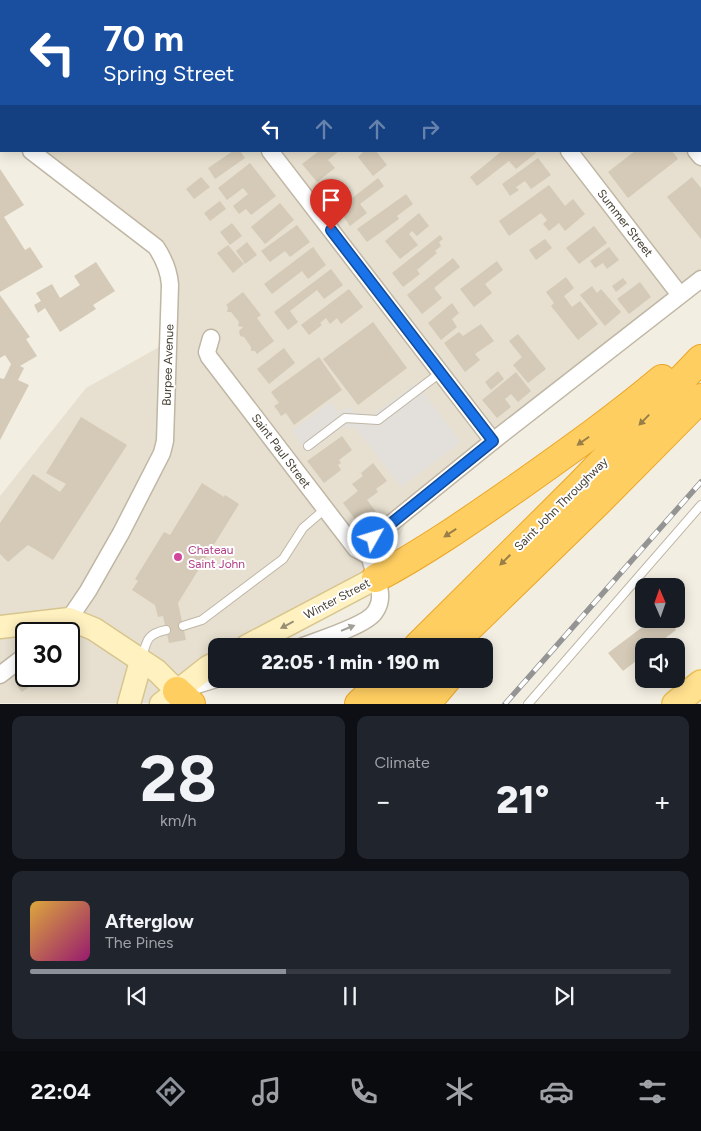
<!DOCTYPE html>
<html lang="en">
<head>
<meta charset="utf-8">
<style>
  body { margin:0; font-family:Figtree,sans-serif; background:#20242c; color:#f1f3f6; height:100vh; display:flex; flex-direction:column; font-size:19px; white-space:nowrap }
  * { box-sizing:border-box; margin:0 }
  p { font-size:16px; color:#9ea1a6 }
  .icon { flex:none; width:28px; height:28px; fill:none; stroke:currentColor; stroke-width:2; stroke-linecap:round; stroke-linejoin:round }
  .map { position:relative; height:704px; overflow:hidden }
  .side { display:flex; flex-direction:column; gap:12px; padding:12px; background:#0d0f14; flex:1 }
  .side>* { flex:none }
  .banner { position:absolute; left:0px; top:0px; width:701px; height:152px; box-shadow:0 2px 12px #0003; background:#1a4fa0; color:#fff; overflow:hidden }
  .needle { width:32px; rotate:358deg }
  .controls { position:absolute; left:635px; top:578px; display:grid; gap:10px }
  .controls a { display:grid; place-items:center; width:50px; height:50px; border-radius:10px; background:#171b24; box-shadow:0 2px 12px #0003; font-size:25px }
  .speed { position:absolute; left:15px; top:622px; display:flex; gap:10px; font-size:25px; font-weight:700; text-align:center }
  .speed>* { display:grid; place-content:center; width:65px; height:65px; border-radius:50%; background:#171b24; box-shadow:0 2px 12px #0003; line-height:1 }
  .speed .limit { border:2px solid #111; border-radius:8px; background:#fff; color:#111 }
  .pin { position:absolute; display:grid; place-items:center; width:42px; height:42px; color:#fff; margin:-51px -21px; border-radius:50% 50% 50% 0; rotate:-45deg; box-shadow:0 0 5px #0007 }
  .pin .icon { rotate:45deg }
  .me { position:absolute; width:55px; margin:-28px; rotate:51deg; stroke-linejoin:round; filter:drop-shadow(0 0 4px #0008) }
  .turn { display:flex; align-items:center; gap:18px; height:105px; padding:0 20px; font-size:22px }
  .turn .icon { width:65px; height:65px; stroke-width:2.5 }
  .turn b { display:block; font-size:35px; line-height:42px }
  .lanes { display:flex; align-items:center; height:48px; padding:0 20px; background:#0003; justify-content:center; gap:25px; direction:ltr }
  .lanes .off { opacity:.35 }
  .big { font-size:38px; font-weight:800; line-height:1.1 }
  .side .tile { flex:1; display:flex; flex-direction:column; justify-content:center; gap:8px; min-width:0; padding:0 18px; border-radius:10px; background:#20242c }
  .side .dial { align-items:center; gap:0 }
  .dial b { font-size:65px; line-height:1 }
  .song { display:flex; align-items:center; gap:15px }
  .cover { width:60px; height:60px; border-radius:8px; background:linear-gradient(135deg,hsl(40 70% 55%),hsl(320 70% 35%)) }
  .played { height:5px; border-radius:2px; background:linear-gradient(90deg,#8c9099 40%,#363941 40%) }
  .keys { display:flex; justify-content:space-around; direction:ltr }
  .heat { display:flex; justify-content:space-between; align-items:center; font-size:28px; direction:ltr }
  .side .tiles { flex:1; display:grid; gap:12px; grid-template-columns:1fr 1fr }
  .tile:last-child { grid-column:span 2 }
  .trip { position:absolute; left:208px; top:638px; width:285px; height:50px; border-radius:10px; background:#171b24; box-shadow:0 2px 12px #0003; font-weight:800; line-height:50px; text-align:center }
  .menu { display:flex; height:80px; justify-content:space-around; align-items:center; background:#090b0e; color:#9ea1a6 }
  .menu .icon { width:35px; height:35px }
  .menu .active { color:#8c9099 }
  .menu b { font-size:22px; color:#f1f3f6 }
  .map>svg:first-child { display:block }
</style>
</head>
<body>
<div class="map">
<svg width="701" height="704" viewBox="0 0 701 704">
  <rect width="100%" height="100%" fill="#f3eee2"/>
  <path fill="#e7e0d0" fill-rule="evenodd" d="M0 0H701V270L675 294 418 502 376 578 247 646H216V663L161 703H0V496L86 388 168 342 164 259 31 151H700V1H1L0 133ZM26 634H69V676H26Z"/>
  <polygon fill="#e3e0dc" points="416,383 461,442 401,487 355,427 341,428 308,453 292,431 331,402 339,413 349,406 354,412 372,415"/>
  <g fill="#d5cab7">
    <polygon points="233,151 240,151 245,158 215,179 208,168"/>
    <polygon points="319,151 339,151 328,160 335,168 317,182 302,164"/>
    <polygon points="364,151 376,151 387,165 373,176 358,157"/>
    <polygon points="502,151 535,151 536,153 516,169 509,161 477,186 470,177"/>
    <polygon points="635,151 672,151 678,159 628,198 608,172"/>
    <polygon points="538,158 551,175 531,189 525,181 516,187 519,190 510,196 502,184"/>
    <polygon points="250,163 276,196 251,215 246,209 239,214 233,206 248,194 243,188 227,200 218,188"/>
    <polygon points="0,169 24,205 4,217 25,250 30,247 43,267 0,292"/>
    <polygon points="201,177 210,187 194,199 186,189"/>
    <polygon points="692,177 701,188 701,239 667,197"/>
    <polygon points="378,178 384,186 360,204 367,213 350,226 338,209"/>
    <polygon points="549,185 565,206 573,199 585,214 565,231 559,223 549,231 543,224 547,220 541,213 509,236 499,221"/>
    <polygon points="406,194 413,204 397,216 399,219 367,242 357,229"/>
    <polygon points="220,201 226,209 210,221 204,213"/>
    <polygon points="280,203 294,220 265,244 251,227"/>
    <polygon points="419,213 429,226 417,236 412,231 409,234 418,245 400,259 385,241"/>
    <polygon points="232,223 242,236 230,245 220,232"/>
    <polygon points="297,225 310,242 290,257 285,251 270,262 261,251"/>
    <polygon points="594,226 607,243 579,264 566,248"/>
    <polygon points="440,235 443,239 439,242 441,246 435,251 437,253 417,270 420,274 403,287 392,273"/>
    <polygon points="545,239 552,248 536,260 529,250"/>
    <polygon points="247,242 257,255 245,264 236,251"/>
    <polygon points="228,245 244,264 233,273 217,253"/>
    <polygon points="313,247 326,265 308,279 302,271 272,294 264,284"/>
    <polygon points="609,247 619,260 607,269 603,263 595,268 590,261"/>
    <polygon points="453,258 460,267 434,288 442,298 422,314 407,295"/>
    <polygon points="497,261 503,270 485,284 492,293 474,307 460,289"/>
    <polygon points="96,262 115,291 93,305 96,309 60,332 45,308 38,313 34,305 41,301 36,293 52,284 60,298 80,285 74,276"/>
    <polygon points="331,269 343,285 324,299 317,290 290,311 298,322 288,330 274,312"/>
    <polygon points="566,277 574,288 564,296 572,307 580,301 598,324 578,340 551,306 554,303 546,292"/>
    <polygon points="623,278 627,283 616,292 612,286"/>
    <polygon points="640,282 651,297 629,314 617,299"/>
    <polygon points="592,286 597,293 601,289 621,312 605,326 580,295"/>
    <polygon points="349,289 363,307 341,324 337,318 330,324 326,318 320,323 322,325 309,335 301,325"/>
    <polygon points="243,292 261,315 257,318 274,341 257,354 255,351 251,351 251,347 244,337 240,336 239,331 243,327 238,326 239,322 231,312 227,312 228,307 226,305"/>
    <polygon points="0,295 30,337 26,339 37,356 20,366 24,368 18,380 29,385 0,440 0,378 4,379 11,364 5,355 0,358"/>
    <polygon points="452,303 459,313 452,319 457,327 441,340 428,323"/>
    <polygon points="373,322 407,368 358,405 323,359"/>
    <polygon points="481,324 494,341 475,354 480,360 465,372 444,343 459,332 463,336"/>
    <polygon points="518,334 546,369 528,383 513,365 522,357 509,341"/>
    <polygon points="284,348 295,363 269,384 257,369"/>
    <polygon points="319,357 342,390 294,425 286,413 281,416 278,411 274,406 279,403 271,392"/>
    <polygon points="498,371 504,379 491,390 485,382"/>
    <polygon points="516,372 531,391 518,402 511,394 505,399 511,407 497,418 482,400"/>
    <polygon points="81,417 127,445 53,560 28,545 8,562 0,554 0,523 33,474 60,492 66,484 46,473"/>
    <polygon points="342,436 352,450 339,460 341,463 338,465 341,470 324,483 307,461"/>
    <polygon points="373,463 387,481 376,489 378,492 367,500 377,513 360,526 343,503 358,491 352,484 363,476 361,473"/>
    <polygon points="202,483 224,497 225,495 239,504 178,603 186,640 169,643 163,616 158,617 155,605 132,590 138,581 135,579 164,532 170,535"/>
    <polygon points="653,619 668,619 676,630 655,646 644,646 644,655 623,671 608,653"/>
    <polygon points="24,681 29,687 22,692 17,686"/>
  </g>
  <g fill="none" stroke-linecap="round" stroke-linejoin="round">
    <defs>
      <g id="lane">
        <polyline points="308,446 345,418 378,420 440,373"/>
        <polyline points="183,626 202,620 283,559 303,528 325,509"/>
        <path d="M142 657C147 640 147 634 166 630"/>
        <polyline points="528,704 701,505"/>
      </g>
      <g id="street">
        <polyline points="452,0 453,1"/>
        <polyline points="609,0 610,1"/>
        <polyline points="700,33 701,32"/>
        <polyline points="0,127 1,128"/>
        <path d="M31 151 156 247C164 259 169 270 170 285L165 441 162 453 121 533 88 591 69 619 52 634"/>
        <polyline points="270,151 493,441"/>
        <polyline points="569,151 680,295"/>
        <polyline points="696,151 701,157"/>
        <polyline points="211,338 207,352 209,357 356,549 369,556"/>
        <path d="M303 646C319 640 367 625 375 612 383 601 380 590 377 578 371 562 366 555 373 538L493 441 701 279"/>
        <polyline points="0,675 26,655"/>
        <polyline points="187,688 216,679"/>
      </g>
      <g id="secondary">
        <polyline points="0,627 69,619 94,629 157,671 177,691"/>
        <polyline points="247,646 376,578"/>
        <polyline points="129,704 141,661"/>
        <polyline points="161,704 208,667 216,663"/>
      </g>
      <polyline id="primary" points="675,704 701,683"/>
      <g id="highway">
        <path d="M376 578C427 551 475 517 521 485 569 451 617 417 662 379"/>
        <polyline points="418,646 581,484 701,359"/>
        <polyline points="450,646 598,502 701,398"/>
        <polyline points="177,691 191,704"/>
        <polyline points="359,704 385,679"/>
        <polyline points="392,704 417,679"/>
        <polyline points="426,704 447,679"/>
      </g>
    </defs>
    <use href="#lane" stroke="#bfb6a4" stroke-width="10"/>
    <use href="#street" stroke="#bfb6a4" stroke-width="19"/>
    <use href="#secondary" stroke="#d7c58e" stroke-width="25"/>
    <use href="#primary" stroke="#edc356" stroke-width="28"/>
    <use href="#highway" stroke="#eaa625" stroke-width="30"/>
    <use href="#lane" stroke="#fff" stroke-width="8"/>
    <use href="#street" stroke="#fff" stroke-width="16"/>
    <use href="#secondary" stroke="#fff1c0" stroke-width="22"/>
    <use href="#primary" stroke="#ffe18f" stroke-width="25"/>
    <use href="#highway" stroke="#ffce61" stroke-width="28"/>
    <defs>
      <polyline id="rail" points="505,704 701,482"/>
    </defs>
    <use href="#rail" stroke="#949494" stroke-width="5.5"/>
    <use href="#rail" stroke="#fff" stroke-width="4" stroke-dasharray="11" stroke-linecap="butt"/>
  </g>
  <defs><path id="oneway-solid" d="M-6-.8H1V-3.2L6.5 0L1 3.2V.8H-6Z" transform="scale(1.25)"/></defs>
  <g fill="#997f47">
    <use href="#oneway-solid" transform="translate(644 420) rotate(134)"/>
    <use href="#oneway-solid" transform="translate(583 441) rotate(145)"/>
    <use href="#oneway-solid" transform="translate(450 533) rotate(147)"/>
    <use href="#oneway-solid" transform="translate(505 560) rotate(135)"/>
  </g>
  <use fill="#998f72" href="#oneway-solid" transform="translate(287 625) rotate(152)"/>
  <use fill="#a29e98" href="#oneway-solid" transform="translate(348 628) rotate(-22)"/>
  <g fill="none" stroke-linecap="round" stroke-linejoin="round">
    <defs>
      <polyline id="route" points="331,230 493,441 373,538"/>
    </defs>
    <use href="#route" stroke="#114b97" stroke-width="12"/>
    <use href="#route" stroke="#1a73e8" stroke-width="9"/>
  </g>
  <circle fill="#d1479c" stroke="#fff" stroke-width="2" cx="178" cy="557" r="5"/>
  <g text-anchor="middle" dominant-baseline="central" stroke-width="4" stroke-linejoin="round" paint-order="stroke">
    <g font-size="12" fill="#453e32" stroke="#fff">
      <text transform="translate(625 223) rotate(52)">Summer Street</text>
      <text transform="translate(168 365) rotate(-88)">Burpee Avenue</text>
      <text transform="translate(281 451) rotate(53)">Saint Paul Street</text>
      <text transform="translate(561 504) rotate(-45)">Saint John Throughway</text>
      <text transform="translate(337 599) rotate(-28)">Winter Street</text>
    </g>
    <g font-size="12" fill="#b23c85" stroke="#fff" text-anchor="start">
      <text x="188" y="550">Chateau<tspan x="188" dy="14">Saint John</tspan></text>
    </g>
  </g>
</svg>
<div class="controls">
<a><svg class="needle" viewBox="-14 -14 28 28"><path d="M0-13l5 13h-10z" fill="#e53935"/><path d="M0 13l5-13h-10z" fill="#9ea1a6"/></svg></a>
<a><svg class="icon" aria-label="sound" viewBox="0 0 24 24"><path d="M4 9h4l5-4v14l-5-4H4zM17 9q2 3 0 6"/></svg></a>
</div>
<div class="speed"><div class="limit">30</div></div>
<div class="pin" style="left:331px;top:230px;background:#d93025"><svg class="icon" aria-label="arrive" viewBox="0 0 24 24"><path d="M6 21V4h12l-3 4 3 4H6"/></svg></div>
<svg class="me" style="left:373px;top:538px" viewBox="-20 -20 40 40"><circle r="17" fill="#1a73e8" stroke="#fff" stroke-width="3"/><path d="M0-11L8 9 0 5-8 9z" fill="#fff"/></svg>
<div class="trip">22:05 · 1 min · 190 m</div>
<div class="banner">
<div class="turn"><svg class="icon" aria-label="left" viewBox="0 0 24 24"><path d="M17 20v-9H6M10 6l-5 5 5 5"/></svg><div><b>70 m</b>Spring Street</div></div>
<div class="lanes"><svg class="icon" aria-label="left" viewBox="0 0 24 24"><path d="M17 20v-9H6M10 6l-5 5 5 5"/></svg><svg class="icon off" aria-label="ahead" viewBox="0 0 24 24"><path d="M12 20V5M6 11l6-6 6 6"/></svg><svg class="icon off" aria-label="ahead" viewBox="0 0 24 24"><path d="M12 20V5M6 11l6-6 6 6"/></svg><svg class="icon off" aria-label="right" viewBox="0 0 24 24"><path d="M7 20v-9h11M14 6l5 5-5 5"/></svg></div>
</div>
</div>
<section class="side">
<div class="tiles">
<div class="tile dial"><b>28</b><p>km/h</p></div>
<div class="tile"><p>Climate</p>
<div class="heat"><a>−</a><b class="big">21°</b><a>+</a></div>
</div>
<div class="tile">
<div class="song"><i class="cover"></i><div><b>Afterglow</b><p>The Pines</p></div></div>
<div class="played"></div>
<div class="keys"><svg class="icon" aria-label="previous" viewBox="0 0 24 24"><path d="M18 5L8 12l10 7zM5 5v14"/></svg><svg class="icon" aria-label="pause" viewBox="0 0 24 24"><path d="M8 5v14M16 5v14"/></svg><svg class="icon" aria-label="next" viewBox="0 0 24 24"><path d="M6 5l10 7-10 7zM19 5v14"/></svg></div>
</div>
</div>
</section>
<nav class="menu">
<b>22:04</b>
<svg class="icon active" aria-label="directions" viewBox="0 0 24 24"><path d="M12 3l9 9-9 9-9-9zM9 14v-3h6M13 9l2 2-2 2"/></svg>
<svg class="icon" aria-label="music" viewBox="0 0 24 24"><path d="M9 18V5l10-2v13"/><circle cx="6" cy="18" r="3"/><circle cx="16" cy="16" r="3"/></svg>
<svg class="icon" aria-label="phone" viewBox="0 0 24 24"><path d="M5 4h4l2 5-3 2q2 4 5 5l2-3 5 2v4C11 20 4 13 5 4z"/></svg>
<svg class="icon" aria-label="climate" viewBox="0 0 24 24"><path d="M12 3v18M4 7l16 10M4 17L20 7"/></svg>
<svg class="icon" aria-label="car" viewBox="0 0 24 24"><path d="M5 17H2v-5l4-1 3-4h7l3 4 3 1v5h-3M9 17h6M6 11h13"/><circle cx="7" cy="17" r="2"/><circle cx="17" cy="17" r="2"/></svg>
<svg class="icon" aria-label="filters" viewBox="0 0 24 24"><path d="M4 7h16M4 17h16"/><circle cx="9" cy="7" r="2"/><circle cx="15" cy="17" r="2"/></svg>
</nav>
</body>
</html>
